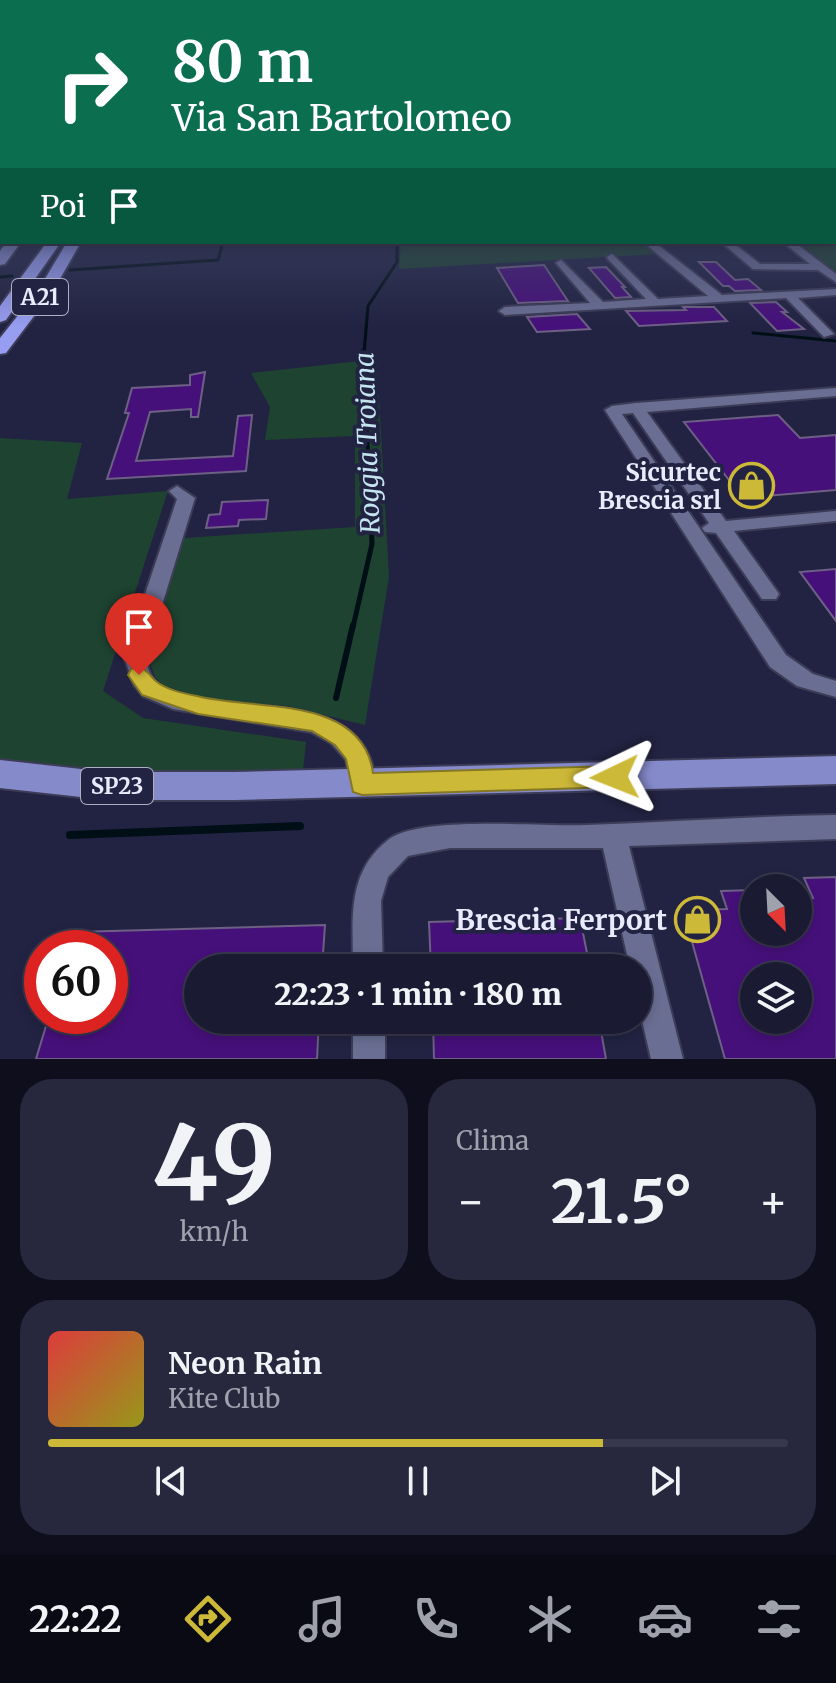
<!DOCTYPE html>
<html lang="it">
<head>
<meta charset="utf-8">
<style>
  body { margin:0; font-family:Merriweather,serif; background:#27273e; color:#f1f3f6; height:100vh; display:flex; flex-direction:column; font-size:30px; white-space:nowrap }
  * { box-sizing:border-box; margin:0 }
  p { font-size:26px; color:#9fa1ac }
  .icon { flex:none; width:44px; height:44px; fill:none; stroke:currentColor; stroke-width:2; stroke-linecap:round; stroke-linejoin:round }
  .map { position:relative; height:1059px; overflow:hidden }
  .sheet { display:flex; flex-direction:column; gap:20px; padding:20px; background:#0e0e1c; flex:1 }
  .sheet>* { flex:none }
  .hud { position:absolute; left:0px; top:0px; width:836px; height:244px; box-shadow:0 4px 12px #0003,0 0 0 2px #38384d; background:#0b6e4f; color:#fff; overflow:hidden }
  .needle { width:52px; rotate:156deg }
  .controls { position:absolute; left:740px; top:874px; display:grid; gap:16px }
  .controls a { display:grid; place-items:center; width:72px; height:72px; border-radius:50%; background:#1a1a32; box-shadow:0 4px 12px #0003,0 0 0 2px #38384d; font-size:40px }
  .speed { position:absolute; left:24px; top:930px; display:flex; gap:16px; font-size:40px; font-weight:700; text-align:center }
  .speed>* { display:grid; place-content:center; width:104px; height:104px; border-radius:50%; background:#1a1a32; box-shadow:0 4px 12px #0003,0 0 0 2px #38384d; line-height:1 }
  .speed .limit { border:12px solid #d22; background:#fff; color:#111 }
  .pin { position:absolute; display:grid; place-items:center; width:68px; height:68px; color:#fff; margin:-82px -34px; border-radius:50% 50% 50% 0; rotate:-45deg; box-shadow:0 0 8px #0007 }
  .pin .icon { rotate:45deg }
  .me { position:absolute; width:88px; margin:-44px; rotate:268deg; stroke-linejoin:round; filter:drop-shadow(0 0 6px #0008) }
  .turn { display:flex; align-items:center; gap:28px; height:168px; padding:0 40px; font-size:36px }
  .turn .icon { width:104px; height:104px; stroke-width:2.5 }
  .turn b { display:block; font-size:56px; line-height:68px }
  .then { display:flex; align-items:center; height:76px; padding:0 40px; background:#0003; gap:16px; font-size:30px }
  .big { font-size:60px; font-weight:800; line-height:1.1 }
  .sheet .tile { flex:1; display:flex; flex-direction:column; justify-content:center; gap:12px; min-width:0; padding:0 28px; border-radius:32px; background:#27273e }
  .sheet .dial { align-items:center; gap:0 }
  .dial b { font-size:104px; line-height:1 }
  .song { display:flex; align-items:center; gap:24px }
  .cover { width:96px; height:96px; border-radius:12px; background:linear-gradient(135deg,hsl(0 70% 55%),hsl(60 70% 35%)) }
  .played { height:8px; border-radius:4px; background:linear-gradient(90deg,#cdb938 75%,#38384d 75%) }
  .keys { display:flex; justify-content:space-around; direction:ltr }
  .heat { display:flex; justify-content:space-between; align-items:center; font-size:44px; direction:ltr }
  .sheet .tiles { flex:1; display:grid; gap:20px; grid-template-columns:1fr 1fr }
  .tile:last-child { grid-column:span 2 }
  .trip { position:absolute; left:184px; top:954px; width:468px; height:80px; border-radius:40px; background:#1a1a32; box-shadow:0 4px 12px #0003,0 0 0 2px #38384d; font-weight:800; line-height:80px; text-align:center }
  .tab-bar { display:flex; height:128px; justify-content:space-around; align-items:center; background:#0a0a14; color:#9fa1ac }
  .tab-bar .icon { width:56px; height:56px }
  .tab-bar .selected { color:#cdb938 }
  .tab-bar b { font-size:36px; color:#f1f3f6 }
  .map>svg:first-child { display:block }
</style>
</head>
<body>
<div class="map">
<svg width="836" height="1059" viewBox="0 0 836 1059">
  <rect width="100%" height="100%" fill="#222342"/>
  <g fill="#1e4331">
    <polygon points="834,206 836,206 836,275 793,242 834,242"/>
    <polygon points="401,242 641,242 656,254 399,269"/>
    <polygon points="377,359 389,577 365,725 287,706 205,699 164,686 155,677 147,656 184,538 355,527 355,436 265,440 270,407 251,373"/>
    <polygon points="0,438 82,443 67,499 168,491 103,691 143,718 306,742 303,771 111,771 0,759"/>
  </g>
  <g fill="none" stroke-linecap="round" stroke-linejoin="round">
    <g stroke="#000f16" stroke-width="3">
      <polyline points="70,270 218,260 223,242"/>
      <polyline points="0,277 12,276"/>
      <polyline points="753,333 836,341"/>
      <polyline points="364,353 368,306 397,262 397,242"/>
    </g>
    <polyline stroke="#000f16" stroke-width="4" points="363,351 369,474"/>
    <polyline stroke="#000f16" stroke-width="5" points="353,627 372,544 369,472"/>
    <polyline stroke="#000f16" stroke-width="6" points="336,698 353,625"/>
    <polyline stroke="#000f16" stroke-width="8" points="70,835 300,826"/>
  </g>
  <g fill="#46107a" stroke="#6d6084" stroke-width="2" fill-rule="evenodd">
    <polygon points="699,262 716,262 735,280 748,279 761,290 735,291 729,286 723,286"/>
    <polygon points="544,265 568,301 518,303 497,268"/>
    <polygon points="606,267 625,287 622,287 631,297 615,298 589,268"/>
    <polygon points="776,302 787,312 782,312 804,329 777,331 750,303"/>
    <polygon points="683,307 714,307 727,321 639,326 626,311 686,310"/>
    <polygon points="577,314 590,329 537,332 527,317"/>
    <polygon points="205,372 198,417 191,417 191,409 150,412 136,461 233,456 238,416 252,415 246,471 107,479 129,413 125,413 132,388 190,385 190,375"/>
    <polygon points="778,415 800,438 836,435 836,490 743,498 684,422"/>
    <polygon points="268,500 266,519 239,520 238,526 206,528 209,515 220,514 222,502"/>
    <polygon points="836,569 836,621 800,572"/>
    <path d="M836 877V1059H725L683 910 727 909 721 891 754 890V932H798V899L813 898 804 878ZM754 976H798V1020H754Z"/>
    <polygon points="580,918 590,968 431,968 429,922"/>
    <polygon points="325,925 322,968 198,968 198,1020 319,1020 317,1059 36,1059 49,1016 110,1016 110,948 70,948 75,932"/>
    <polygon points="433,1020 599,1020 606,1059 434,1059"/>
  </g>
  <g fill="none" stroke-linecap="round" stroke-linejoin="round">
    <defs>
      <g id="street">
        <rect x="834" y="201" width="2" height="6"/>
        <polygon points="643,242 654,242 722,295 836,289 836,295 798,298 834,334 824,337 786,298 505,315 499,311 505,307 590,303 556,263 561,260 603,302 646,299 608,259 607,257 612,254 658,299 708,296"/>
        <polygon points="721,242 732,242 760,264 810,264 783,242 794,242 836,274 836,282 818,270 753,269"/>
        <polygon points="836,388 836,396 647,412 726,521 836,511 836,521 734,531 779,594 776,599 762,599 716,533 705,532 702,528 709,523 633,413 622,414 786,655 813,674 836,681 836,697 797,686 770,667 605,410 612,406 636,403"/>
        <path d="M177 486 195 498 146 657C147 665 149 674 154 680 195 724 335 680 369 756 374 767 376 781 371 791L362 795 353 791 346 760 331 743 311 732 173 709 143 696 134 685 124 657 177 499 169 491Z"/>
        <path d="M836 815V839L629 846 683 1059H651L638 1003V968H630L603 848H450L408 856 388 877 381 901 383 968H353C353 919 346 873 388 840 419 815 544 827 587 825 670 822 753 816 836 815Z"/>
        <rect x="353" y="1020" width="32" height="39"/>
      </g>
      <g id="primary">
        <polygon points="7,242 21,242 5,264 0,265 0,251"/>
        <polygon points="836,756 836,784 235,800 108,800 0,788 0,760 108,772 235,772"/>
      </g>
      <g id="highway">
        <polygon points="47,242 61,242 6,320 0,322 0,306"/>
        <polygon points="67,242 81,242 53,291 6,353 0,354 0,338 39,289"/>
      </g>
    </defs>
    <use href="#street" stroke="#3d3c57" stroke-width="4"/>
    <use href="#primary" stroke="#3d3c57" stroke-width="4"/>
    <use href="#highway" stroke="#3d3c57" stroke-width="4"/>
    <use href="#street" fill="#6a6e93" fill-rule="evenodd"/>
    <use href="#primary" fill="#858acb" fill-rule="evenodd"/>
    <use href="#highway" fill="#979df0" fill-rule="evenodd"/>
  </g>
  <linearGradient id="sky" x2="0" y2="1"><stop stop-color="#131324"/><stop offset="0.55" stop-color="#3e4565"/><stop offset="1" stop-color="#3e4565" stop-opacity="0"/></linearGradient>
  <rect width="836" height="327" fill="url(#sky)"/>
  <path fill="#cdb938" stroke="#857824" stroke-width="2" d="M139 667C149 670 149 676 157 682 166 689 186 694 197 696 254 711 362 694 373 773L615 766 623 769 627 777 623 784 615 787 362 795 353 792 346 759 335 745 312 731 198 714 142 695 128 675 131 669Z"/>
  <defs>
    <symbol id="shop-ring" viewBox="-11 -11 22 22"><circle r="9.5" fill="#222342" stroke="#cdb938" stroke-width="1.5"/><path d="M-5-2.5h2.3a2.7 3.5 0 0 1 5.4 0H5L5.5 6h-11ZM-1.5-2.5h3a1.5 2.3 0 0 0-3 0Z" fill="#cdb938"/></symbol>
  </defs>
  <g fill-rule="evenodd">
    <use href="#shop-ring" x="726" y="460" width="51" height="51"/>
    <use href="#shop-ring" x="672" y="894" width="51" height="51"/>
  </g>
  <g text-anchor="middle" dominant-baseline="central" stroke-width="8" stroke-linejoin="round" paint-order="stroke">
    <g fill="#222342" stroke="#adafc4" stroke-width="2">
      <rect x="12" y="279" width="56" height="36" rx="6"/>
      <rect x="81" y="768" width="72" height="36" rx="6"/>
    </g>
    <g font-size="22" font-weight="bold" fill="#e9ebfc">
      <text x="40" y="297">A21</text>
      <text x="117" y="786">SP23</text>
    </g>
    <g font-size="24" font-weight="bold" fill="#e9ebfc" stroke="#222342" text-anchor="end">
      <text x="721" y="472">Sicurtec<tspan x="721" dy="28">Brescia srl</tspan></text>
    </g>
    <g font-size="26" font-style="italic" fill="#c4e5f0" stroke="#222342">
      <text transform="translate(367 443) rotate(-92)">Roggia Troiana</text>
    </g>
    <g font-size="28" font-weight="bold" fill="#e9ebfc" stroke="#222342" text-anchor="end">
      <text x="667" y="920">Brescia Ferport</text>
    </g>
  </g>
</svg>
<div class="controls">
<a><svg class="needle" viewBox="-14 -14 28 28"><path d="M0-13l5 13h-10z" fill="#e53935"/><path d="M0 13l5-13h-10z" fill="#9fa1ac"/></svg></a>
<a><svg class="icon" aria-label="layers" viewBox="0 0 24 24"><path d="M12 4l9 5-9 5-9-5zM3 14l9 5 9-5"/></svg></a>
</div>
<div class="speed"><div class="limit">60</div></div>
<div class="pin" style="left:139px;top:675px;background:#d93025"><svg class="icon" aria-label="arrive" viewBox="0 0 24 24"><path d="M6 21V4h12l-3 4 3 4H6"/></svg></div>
<svg class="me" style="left:615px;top:777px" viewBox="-20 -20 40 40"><path d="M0-17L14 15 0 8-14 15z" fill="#cdb938" stroke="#fff" stroke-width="4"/></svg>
<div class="trip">22:23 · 1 min · 180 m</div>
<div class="hud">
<div class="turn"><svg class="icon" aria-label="right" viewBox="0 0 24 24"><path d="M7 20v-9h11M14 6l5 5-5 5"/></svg><div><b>80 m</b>Via San Bartolomeo</div></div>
<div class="then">Poi<svg class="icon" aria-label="arrive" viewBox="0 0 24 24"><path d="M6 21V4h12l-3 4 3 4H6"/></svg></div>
</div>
</div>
<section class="sheet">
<div class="tiles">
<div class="tile dial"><b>49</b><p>km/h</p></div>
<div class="tile"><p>Clima</p>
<div class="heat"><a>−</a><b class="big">21.5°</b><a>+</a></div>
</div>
<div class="tile">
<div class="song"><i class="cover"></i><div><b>Neon Rain</b><p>Kite Club</p></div></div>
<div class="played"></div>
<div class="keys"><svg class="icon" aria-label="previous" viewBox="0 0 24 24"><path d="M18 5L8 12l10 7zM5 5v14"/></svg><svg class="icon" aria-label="pause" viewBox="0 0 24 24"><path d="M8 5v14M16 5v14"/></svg><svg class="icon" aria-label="next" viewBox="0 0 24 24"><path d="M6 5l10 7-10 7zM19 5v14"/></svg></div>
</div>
</div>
</section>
<nav class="tab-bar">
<b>22:22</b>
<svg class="icon selected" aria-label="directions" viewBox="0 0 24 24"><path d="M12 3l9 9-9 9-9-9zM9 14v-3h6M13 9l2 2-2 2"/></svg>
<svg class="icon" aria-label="music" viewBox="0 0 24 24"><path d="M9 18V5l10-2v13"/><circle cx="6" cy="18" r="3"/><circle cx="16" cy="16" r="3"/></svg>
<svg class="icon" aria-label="phone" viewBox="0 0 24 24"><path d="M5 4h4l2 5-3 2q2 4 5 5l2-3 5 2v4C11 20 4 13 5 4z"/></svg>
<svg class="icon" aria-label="climate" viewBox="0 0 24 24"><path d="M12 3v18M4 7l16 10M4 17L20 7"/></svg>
<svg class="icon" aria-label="car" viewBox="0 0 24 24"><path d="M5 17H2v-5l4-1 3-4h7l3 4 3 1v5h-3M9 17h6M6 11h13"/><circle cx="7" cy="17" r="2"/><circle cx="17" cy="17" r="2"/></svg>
<svg class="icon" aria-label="filters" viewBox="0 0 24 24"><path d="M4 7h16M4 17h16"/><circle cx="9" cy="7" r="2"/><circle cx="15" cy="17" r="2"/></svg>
</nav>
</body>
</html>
